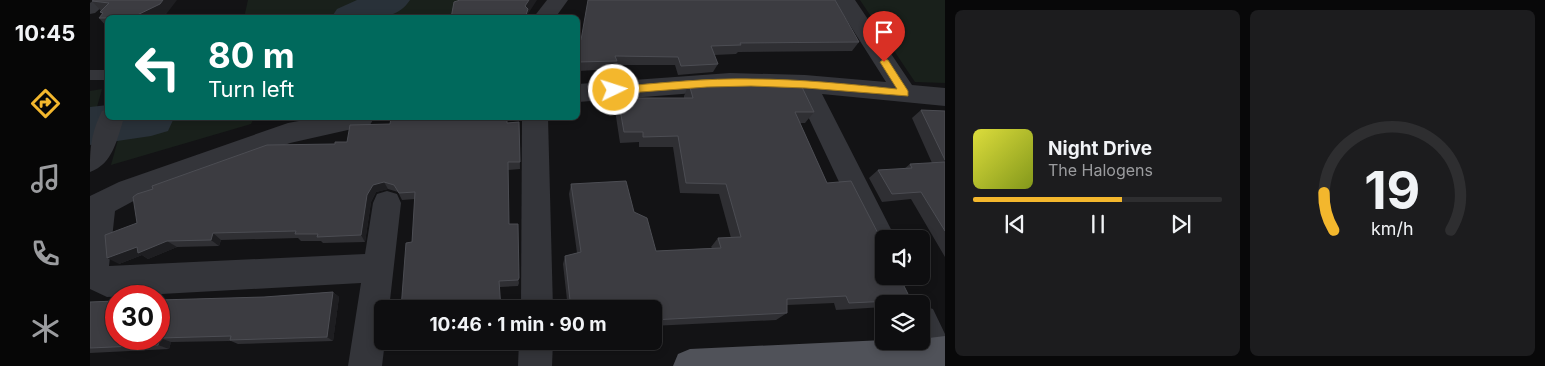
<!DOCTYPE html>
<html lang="en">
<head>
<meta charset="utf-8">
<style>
  body { margin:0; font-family:Inter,sans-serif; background:#1c1c1e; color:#f1f3f6; height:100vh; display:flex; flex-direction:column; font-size:19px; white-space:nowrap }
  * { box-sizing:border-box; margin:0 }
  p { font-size:16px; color:#9b9c9f }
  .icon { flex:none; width:28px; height:28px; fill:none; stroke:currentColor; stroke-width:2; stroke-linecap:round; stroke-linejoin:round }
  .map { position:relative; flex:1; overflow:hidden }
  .drawer { display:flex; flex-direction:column; gap:10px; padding:10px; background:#080809; width:600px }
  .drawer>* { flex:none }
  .banner { position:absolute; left:15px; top:15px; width:475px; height:105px; border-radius:8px; box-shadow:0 2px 8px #0003,0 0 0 1px #2e2e30; background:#00695c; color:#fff; overflow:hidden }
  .fabs { position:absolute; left:785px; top:230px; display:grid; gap:10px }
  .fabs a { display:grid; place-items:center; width:55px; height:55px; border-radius:8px; background:#0e0e10; box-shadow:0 2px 8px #0003,0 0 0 1px #2e2e30; font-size:25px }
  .speed { position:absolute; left:15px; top:285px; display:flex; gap:10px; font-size:25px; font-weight:700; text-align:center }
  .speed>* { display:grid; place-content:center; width:65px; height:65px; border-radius:50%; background:#0e0e10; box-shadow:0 2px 8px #0003,0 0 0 1px #2e2e30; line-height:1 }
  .speed .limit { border:8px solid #d22; background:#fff; color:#111 }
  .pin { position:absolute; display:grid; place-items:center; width:42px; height:42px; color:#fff; margin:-51px -21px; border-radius:50% 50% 50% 0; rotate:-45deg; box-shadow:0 0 5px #0007 }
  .pin .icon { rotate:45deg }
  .me { position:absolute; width:55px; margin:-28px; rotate:86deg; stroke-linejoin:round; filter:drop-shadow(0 0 4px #0008) }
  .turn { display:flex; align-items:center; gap:18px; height:105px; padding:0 20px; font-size:22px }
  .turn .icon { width:65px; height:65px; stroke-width:2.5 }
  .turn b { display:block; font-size:35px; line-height:42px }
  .drawer .widget { flex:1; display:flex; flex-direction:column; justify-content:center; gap:8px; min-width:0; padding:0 18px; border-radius:8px; background:#1c1c1e }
  .drawer .dial { align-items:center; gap:0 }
  .dial svg { height:130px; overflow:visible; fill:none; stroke:#2e2e30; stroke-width:7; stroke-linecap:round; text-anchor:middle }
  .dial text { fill:#f1f3f6; stroke:none }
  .song { display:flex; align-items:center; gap:15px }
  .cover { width:60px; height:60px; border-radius:8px; background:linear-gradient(135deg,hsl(60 70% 55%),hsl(70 70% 35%)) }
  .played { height:5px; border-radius:2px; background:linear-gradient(90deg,#f3b72d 60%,#2e2e30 60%) }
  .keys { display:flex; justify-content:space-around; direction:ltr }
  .drawer .tiles { flex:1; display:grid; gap:10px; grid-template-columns:repeat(2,1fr) }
  .trip { position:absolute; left:284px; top:300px; width:288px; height:50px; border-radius:8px; background:#0e0e10; box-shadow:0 2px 8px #0003,0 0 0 1px #2e2e30; font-weight:700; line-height:50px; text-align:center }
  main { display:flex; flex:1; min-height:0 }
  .menu { display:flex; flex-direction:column; width:90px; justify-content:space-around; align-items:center; background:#060606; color:#9b9c9f }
  .menu .icon { width:35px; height:35px }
  .menu .current { color:#f3b72d }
  .menu b { font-size:22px; color:#f1f3f6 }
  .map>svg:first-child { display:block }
</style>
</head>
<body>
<main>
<nav class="menu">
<b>10:45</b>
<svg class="icon current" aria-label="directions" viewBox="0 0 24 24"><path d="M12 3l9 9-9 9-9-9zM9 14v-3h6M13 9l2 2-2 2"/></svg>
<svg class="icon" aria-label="music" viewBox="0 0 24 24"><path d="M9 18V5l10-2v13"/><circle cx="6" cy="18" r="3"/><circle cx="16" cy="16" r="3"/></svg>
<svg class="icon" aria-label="phone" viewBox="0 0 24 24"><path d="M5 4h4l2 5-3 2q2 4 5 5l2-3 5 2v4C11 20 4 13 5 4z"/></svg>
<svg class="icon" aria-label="climate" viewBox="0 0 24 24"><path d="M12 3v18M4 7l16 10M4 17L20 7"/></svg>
</nav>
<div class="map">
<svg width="855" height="366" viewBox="0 0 855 366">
  <rect width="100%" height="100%" fill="#131315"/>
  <g fill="#19201b">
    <polygon points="158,0 376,0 364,17 154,18"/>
    <polygon points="770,0 855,0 855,83 825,82"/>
    <polygon points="12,89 0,132 0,91"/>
    <polygon points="34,118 164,118 161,124 21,165"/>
  </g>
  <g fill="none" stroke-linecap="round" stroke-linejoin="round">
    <g fill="#293139" fill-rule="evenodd">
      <path d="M267 0H320C304 25 268 18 241 18L247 9Z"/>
      <polygon points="18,105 18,118 84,118 78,131 61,136 0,145 0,107"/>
    </g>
    <g fill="#34353a" fill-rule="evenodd">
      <polygon points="4,0 20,0 5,13 0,14 0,3"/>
      <rect x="0" y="70" width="18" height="10"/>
    </g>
    <g fill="#34353a" fill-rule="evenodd">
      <polygon points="457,0 478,0 465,18 443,18"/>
      <polygon points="744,0 765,0 822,85 855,88 855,106 732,94 806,239 794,239 794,258 783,254 707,93 618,92 488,102 488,84 640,73 715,75 796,82"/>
      <path d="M18 109V118H34C27 139 23 164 0 172 0 148 1 133 12 111Z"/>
      <polygon points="225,118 284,118 280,125 200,143 49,198 25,211 19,266 275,254 283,203 287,194 297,191 307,194 311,203 299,309 292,309 292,341 295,341 292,366 258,366 271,283 17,297 0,289 0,196 29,182 198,123"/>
      <polygon points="432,118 458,118 463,309 431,309"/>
      <polygon points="831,305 843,309 855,334 855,366 836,366 824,341 831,341"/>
      <polygon points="429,341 463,341 462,366 428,366"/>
    </g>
    <polygon fill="#505259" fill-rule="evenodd" points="855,336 855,366 583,366 588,354 600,349 794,340 831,341 831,339"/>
  </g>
  <g fill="#2f2f33">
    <polygon points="4,0 77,13 68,18 18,18 17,27 9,18 12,14 10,12 11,11 2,1"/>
    <polygon points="488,40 769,42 762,51 648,52 646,54 624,55 628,64 623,72 588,75 585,65 526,65 525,69 488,71"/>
    <polygon points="599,84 639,86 724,112 715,123 710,123 737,183 821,300 813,304 794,304 794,307 746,310 744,303 697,305 697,313 686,320 562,326 562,309 478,309 473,264 475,256 487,253 479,194 481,184 544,212 566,251 622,248 621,247 628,238 641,238 629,194 590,193 583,147 549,147 549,142 530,143 525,110 528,98 594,98 594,96"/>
    <polygon points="831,110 855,111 855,257 821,199 792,202 779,178 788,170 814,169 820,164 842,163 822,118"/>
    <polygon points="429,122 430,169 418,170 419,224 429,283 428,286 410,287 322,242 325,199 312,200 308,192 298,189 286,192 281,202 275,242 233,243 231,241 211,241 208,238 131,240 129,246 87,247 58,259 52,255 29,264 47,223 245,144 417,123"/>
    <polygon points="243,292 249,297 243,341 148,344 141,341 81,342 79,349 0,353 0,302 174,297"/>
  </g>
  <g fill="#1e1e21">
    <polygon points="73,0 87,0 77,13 68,18 41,18"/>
    <polygon points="439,0 447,0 438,14 438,18 435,18 435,6"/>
    <polygon points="294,182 298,189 286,192 281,202 275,242 271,235 277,195 283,185"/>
    <polygon points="123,233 131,240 129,246 121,240"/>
    <polygon points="77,241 87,247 58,259 52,255 29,264 17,258 47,247"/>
    <polygon points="243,292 249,297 243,341 237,337"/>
    <polygon points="70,338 81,342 79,349 68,345"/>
  </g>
  <g fill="#3c3c41" stroke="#4c4d53">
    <polygon points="4,0 73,0 70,4 41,18 9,18 13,13 10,12 19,3 2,1"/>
    <polygon points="370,0 439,0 435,6 438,9 435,18 361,18 364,2"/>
    <polygon points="498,0 745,0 769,42 650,43 651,45 621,46 628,64 591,66 588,57 525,56 527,61 488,62 488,40 491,40"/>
    <polygon points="638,82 639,86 710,83 724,112 705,112 737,183 761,181 794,245 794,276 809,276 821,300 759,303 756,296 697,299 697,313 562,320 562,309 481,309 475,256 491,252 481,184 536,181 544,212 557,218 566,251 631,248 628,238 651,237 636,184 596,183 588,136 553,137 553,132 534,132 528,98 603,98 599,84"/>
    <polygon points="831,110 855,111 855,160"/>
    <polygon points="301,118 417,118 417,123 429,122 430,162 418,162 419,224 428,224 429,278 428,280 409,281 411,309 311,309 316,243 322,242 325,192 309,193 304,185 294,182 283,185 277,195 271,235 227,237 228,234 205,234 206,231 123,233 121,240 77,241 48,253 47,247 17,258 15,235 47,223 43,197 47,194 63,189 62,186 177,145 245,144 245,142 257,142 260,125 300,124"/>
    <polygon points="855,162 855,231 831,192 802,194 788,170 822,168 820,164"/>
    <polygon points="243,292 237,337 140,340 141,336 70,338 68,345 0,348 0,302 26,301 26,339 69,339 69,300 174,297"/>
  </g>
  <path fill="#f3b72d" stroke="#9e771d" d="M794 59 798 60 818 91V96L716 88 661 86 617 87 524 94 520 90 524 87C570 83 616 78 662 79 710 79 758 84 807 89L790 62Z"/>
</svg>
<div class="fabs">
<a><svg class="icon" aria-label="sound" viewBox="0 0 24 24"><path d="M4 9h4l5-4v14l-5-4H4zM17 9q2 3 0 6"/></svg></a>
<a><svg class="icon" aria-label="layers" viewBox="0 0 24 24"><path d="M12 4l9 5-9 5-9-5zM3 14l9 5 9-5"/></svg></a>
</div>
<div class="speed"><div class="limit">30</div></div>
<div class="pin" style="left:794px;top:62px;background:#d93025"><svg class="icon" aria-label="arrive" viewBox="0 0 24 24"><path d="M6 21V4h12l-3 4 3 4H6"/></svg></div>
<svg class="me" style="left:524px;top:90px" viewBox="-20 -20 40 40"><circle r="17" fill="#f3b72d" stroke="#fff" stroke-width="3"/><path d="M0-11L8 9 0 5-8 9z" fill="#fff"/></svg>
<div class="trip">10:46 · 1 min · 90 m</div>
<div class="banner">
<div class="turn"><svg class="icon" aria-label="left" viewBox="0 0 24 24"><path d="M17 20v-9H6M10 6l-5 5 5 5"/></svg><div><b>80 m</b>Turn left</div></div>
</div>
</div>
<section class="drawer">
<div class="tiles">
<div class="widget">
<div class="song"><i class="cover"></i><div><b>Night Drive</b><p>The Halogens</p></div></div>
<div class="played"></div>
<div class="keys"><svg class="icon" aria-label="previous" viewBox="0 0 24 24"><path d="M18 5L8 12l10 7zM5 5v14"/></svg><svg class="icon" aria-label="pause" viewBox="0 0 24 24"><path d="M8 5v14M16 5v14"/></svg><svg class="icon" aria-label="next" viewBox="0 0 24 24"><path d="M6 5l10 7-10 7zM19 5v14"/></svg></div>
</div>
<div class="widget dial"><svg viewBox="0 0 100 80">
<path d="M14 69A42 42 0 1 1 86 69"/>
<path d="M14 69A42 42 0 0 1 8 46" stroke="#f3b72d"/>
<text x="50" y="56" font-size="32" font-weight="700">19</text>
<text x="50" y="72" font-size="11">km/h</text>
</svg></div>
</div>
</section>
</main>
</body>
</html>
